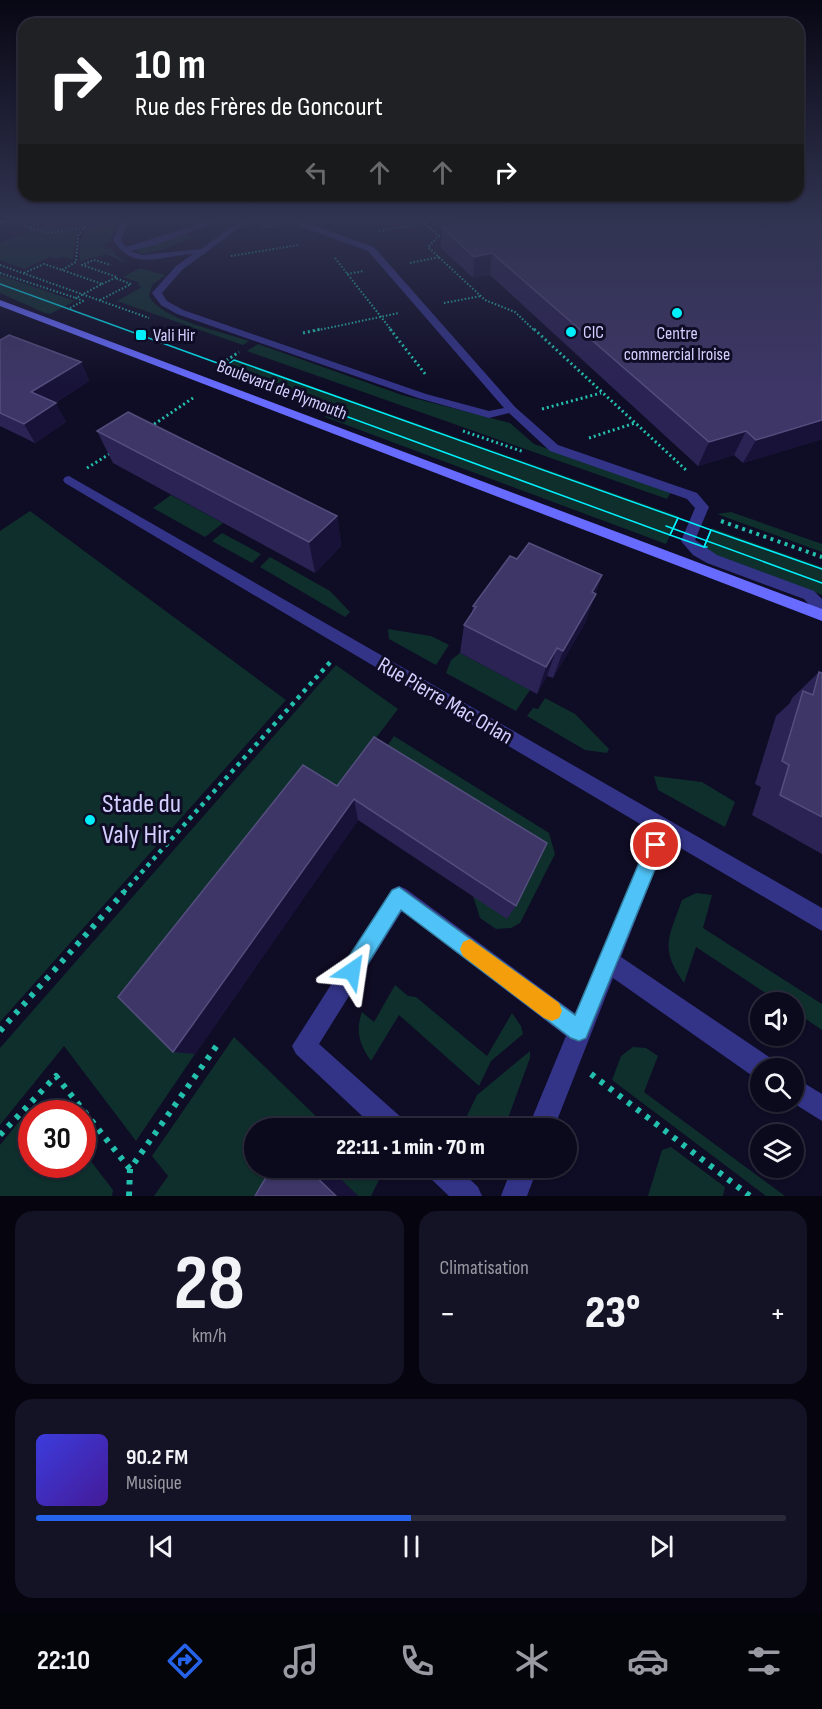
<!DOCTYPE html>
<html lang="fr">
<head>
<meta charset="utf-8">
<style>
  body { margin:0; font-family:"Sofia Sans Condensed",sans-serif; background:#141225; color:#f1f3f6; height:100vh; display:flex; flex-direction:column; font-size:22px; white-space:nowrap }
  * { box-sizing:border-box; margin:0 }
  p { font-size:20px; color:#9a9aa3 }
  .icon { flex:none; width:33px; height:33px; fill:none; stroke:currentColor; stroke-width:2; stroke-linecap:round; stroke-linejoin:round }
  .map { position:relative; height:1196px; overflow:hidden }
  .panel { display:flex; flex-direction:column; gap:15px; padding:15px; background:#06050f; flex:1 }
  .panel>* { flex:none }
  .hud { position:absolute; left:18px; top:18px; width:786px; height:183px; border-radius:18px; box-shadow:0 2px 4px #0004,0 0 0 2px #2b2a3b; background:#202124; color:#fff; overflow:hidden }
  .buttons { position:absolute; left:750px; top:992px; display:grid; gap:12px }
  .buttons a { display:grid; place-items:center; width:54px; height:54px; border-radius:50%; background:#0b091c; box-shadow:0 2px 4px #0004,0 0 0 2px #2b2a3b; font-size:30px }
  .speed { position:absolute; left:18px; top:1100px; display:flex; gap:12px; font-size:30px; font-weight:700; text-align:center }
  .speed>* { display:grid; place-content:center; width:78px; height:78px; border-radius:50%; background:#0b091c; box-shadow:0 2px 4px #0004,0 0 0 2px #2b2a3b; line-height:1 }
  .speed .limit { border:9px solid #d22; background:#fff; color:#111 }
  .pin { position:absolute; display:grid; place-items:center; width:51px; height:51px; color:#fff; margin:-26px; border:3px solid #fff; border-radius:50%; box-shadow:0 2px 6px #0007 }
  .me { position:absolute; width:66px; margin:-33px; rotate:32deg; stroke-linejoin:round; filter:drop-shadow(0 0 4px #0008) }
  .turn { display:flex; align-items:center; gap:21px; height:126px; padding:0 18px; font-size:27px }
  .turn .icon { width:78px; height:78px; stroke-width:2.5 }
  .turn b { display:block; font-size:42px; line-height:51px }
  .lanes { display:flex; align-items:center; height:57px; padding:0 18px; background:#0003; justify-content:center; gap:30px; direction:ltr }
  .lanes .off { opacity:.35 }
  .big { font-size:45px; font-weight:800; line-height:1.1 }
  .panel .widget { flex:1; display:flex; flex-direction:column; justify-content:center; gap:9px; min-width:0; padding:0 21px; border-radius:18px; background:#141225 }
  .panel .dial { align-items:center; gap:0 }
  .dial b { font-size:78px; line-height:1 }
  .song { display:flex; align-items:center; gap:18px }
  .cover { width:72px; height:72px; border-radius:9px; background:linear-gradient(135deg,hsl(240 70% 55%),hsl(260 70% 35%)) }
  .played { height:6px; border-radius:3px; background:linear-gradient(90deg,#2563eb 50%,#2b2a3b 50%) }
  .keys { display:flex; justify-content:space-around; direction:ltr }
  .heat { display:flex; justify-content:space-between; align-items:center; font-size:33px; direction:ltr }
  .panel .tiles { flex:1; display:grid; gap:15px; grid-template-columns:1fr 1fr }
  .widget:last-child { grid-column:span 2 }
  .trip { position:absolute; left:244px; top:1118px; width:333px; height:60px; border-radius:30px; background:#0b091c; box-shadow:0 2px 4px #0004,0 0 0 2px #2b2a3b; font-weight:800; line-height:60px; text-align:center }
  .dock { display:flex; height:96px; justify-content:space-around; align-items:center; background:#04040b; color:#9a9aa3 }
  .dock .icon { width:42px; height:42px }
  .dock .active { color:#2563eb }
  .dock b { font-size:27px; color:#f1f3f6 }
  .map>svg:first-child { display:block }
</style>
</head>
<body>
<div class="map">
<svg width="822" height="1196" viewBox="0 0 822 1196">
  <rect width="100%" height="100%" fill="#0f0c25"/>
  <g fill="#0e2f2c">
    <polygon points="57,219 88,219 81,227 47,232 35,228"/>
    <path d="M117 224 109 242 104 244 106 249 111 248 116 255 128 264 106 254C97 258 89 257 80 262V241L86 229Z"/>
    <polygon points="80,229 75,240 73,260 64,257 57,259 50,257 24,269 0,260 0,243 31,230 44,234"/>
    <polygon points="185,234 193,238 160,250 141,254 136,250"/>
    <path d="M140 268 165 275 152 285 149 296C161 320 224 332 249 341L243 345 117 301 142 287 138 285 140 283 123 277Z"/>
    <polygon points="0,275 75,301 50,314 45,313 0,293"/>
    <polygon points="258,344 402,395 510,423 534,444 671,492 667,499 247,351"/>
    <polygon points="235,359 678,516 678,518 666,544 325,417 331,411 220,370"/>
    <polygon points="171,495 223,523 205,537 153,508"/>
    <polygon points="30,511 286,700 0,1022 0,531"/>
    <polygon points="731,512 822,544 822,552 717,514"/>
    <polygon points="712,528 822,567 822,595 703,550"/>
    <polygon points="222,533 261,554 252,563 212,541"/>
    <polygon points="270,557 330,591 350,612 345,617 260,567"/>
    <polygon points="388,629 431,636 449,645 436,665 389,639"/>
    <polygon points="460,653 530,690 516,711 446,673 451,660"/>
    <polygon points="336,665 398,709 330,799 195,1054 136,1141 64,1046 0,1125 0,1048"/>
    <polygon points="545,698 575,714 609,749 607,753 585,750 527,716 533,708 538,709"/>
    <polygon points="394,736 549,833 555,854 520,923 511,928 496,929 480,918 473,896 377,761"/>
    <polygon points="654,776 702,782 735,802 725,827 658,790"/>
    <path d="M696 893 712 895 703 928 822 1004V1030L794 1011V1002H779L696 947 684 983C659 948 669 937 682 900Z"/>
    <path d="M395 985 408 996 416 997 487 1056 512 1013 521 1026 523 1034 491 1061 479 1086 399 1015 371 1061C360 1045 355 1032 362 1012L374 1022Z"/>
    <polygon points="234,1037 328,1128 255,1128 255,1167 281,1167 264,1196 154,1196 168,1176 152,1156"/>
    <polygon points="633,1047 646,1048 658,1056 644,1092 785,1196 766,1196 612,1080 621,1056"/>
    <polygon points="530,1051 530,1058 507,1121 502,1128 461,1128 477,1095"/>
    <polygon points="50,1109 53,1113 32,1113 32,1164 82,1164 83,1151 113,1190 112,1196 0,1196 0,1145 26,1113"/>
    <polygon points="671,1147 725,1187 723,1196 648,1196 662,1150"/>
    <polygon points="328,1167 369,1167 380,1178 371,1196 358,1196"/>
  </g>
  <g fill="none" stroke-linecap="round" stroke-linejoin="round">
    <g stroke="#23c0ae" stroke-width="2" stroke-dasharray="1.5 2" stroke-linecap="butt">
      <polyline points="420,219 439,236 428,247 485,300 515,312 535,331"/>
      <polyline points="24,226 47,233 102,225"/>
      <polyline points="30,227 49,219"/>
      <polyline points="263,227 279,224"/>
      <polyline points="379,231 425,223"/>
      <polyline points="231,256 298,245"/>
      <polyline points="335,258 392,331"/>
      <polyline points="410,263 439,257"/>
      <polyline points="0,265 149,318"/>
      <polyline points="0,273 76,298"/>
      <polyline points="24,273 44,264 62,270"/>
      <polyline points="347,274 364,271"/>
      <polyline points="102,284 117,277 82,265 94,260 111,265"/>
      <polyline points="100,300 131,284 115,278"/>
      <polyline points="444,303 481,296"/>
      <polyline points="70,308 83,301 76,298 102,284 62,270 76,262 78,236 90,219"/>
      <polyline points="314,331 399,313"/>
    </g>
    <g stroke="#23c0ae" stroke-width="3" stroke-dasharray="2 3" stroke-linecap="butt">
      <polyline points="390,329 426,375"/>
      <polyline points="534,329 686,470"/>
      <polyline points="303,333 321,329"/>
      <polyline points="218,366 239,352"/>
      <polyline points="542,409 601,393"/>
      <polyline points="150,427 193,398"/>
      <polyline points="463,431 524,452"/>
      <polyline points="589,438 635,423"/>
      <polyline points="87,468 111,453"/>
    </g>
    <polyline stroke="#23c0ae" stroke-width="4" stroke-dasharray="3 4.5" stroke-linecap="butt" points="721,521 822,557"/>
    <polyline stroke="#23c0ae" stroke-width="4.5" stroke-dasharray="4 5" stroke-linecap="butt" points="123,893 332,660"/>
    <g stroke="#23c0ae" stroke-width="6" stroke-dasharray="4.5 7" stroke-linecap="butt">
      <polyline points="0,1031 124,892"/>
      <polyline points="591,1074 750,1196"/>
      <polyline points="0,1135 56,1076 130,1169"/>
      <polyline points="129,1196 130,1169 220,1041"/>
    </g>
    <path fill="#333488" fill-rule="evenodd" d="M121 219H129L121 240 126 247 214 219H225L158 244 130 251 142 255 201 249 242 219H251L182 270 162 293 167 301 183 310 426 394 489 411 504 408 368 251 299 226 293 219H301L305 222 374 247 515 407 558 445 697 493 709 507 695 540 717 555 814 591 822 599V615L817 613 804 599 707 563 693 555 681 541 695 508 687 499 550 451 509 413 489 418 418 398 177 314 161 305 152 293 176 266 193 254C159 256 134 272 113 240Z"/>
    <g fill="#333488" fill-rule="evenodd">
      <polygon points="69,476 822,908 822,931 667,840 621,957 772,1059 775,1068 760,1068 760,1079 754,1077 613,978 554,1128 528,1128 566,1036 402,911 319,1044 403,1119 407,1128 375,1128 296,1054 292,1046 392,889 399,886 406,889 576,1014 652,831 65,483 63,480 65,477"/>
      <polygon points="794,1077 822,1094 822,1121 790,1101 794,1101"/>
      <polygon points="424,1167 457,1167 478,1187 482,1196 449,1196 428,1176"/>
      <polygon points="512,1167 538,1167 527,1196 501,1196"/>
    </g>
    <g fill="#676bff" fill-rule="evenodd">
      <polygon points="0,219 11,219 0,224"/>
      <polygon points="0,300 822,609 822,621 0,306"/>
    </g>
    <g stroke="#00effb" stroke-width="1.5">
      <polyline points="0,284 231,368"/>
      <polygon points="234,360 678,518 670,535 220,370"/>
      <polygon points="678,518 711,530 704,547 670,535"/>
      <polyline points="666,526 822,583"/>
      <polyline points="707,547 704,547 711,530 822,569"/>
    </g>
  </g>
  <g fill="#2b2354">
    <polygon points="430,219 822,219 822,439 743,463 734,455 698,466 490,275 473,278 441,248 442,229"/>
    <polygon points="0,340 81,362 89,381 55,403 66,422 35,443 0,426"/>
    <polygon points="97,431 337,516 341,546 315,573 113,463"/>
    <polygon points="602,575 585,623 553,678 547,676 537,694 460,653 464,625 472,613 473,606"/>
    <polygon points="819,672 822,673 822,854 752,815 761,787 755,784 776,716 790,703 792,698"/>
    <polygon points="303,765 516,906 507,919 358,820 195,1054 173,1052"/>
  </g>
  <g fill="#181239">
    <polygon points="492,253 490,275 473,278 474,257"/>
    <polygon points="81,362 89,381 42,411 31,392"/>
    <polygon points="56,403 66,422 35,443 24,424"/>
    <polygon points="822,420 822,439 743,463 756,440"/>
    <polygon points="746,431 734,455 698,466 709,442"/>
    <polygon points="337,516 341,546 315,573 309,542"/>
    <polygon points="602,575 585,623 553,678 563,651 592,592"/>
    <polygon points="557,648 547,676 537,694 546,667"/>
    <polygon points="354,799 358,820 195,1054 173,1052"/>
    <polygon points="306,1167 328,1167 358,1196 336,1196"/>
  </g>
  <g fill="#3d3666" stroke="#544e7e" stroke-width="1.5">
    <polygon points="454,219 822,219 822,420 756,440 746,431 709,442 492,253 474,257 442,227 460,224"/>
    <polygon points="9,335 81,362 31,392 56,403 24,424 0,413 0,340"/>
    <polygon points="128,412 337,516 309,542 97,431"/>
    <polygon points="529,543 602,575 592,592 596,594 563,651 557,648 546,667 464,625 476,607 473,606 510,556 517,559"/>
    <polygon points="819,672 822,673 822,817 780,795 789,765 782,761 803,691 813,695"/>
    <polygon points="374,737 547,843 516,906 354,799 173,1052 118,997 303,765 337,786"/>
    <polygon points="272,1167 306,1167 336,1196 255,1196"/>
  </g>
  <linearGradient id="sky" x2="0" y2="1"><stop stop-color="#080714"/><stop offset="0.57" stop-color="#313451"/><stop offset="1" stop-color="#313451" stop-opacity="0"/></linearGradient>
  <rect width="822" height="386" fill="url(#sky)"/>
  <polygon fill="#4fc3f7" stroke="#337fa1" stroke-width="1.5" points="656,836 662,839 665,845 586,1038 579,1041 571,1038 401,910 359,978 352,981 344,978 341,971 344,964 392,890 399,887 575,1015 649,839"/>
  <polygon fill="#f59e0b" points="470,939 559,1003 562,1011 559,1018 552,1021 544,1018 463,956 460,949 463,942"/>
  <g fill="#00effb" stroke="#0f0c25" stroke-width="2">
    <circle cx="677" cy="313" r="6"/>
    <circle cx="571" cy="332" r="6"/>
    <rect x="135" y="329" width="12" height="12" rx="3"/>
    <circle cx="90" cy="820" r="6"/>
  </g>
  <g text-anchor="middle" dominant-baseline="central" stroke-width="6" stroke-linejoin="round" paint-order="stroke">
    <g font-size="18" fill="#d3d0ff" stroke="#0f0c25" text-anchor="start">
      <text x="583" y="332">CIC</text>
      <text x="677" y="333" text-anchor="middle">Centre<tspan x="677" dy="21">commercial Iroise</tspan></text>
      <text x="153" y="335">Vali Hir</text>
    </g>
    <g font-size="18" fill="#d3d0ff" stroke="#0f0c25">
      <text transform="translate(282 390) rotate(21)">Boulevard de Plymouth</text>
    </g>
    <g font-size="22" fill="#d3d0ff" stroke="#0f0c25">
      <text transform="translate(445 701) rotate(30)">Rue Pierre Mac Orlan</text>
    </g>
    <g font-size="27" fill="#d3d0ff" stroke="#0f0c25" text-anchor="start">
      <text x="102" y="804">Stade du<tspan x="102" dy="31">Valy Hir</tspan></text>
    </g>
  </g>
</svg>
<div class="buttons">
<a><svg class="icon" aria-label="sound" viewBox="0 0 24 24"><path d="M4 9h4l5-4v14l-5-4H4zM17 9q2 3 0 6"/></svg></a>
<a><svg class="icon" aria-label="search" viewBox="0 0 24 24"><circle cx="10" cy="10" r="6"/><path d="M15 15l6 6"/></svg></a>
<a><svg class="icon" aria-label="layers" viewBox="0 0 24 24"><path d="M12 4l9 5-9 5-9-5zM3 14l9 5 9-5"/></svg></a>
</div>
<div class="speed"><div class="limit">30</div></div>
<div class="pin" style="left:656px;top:845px;background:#d93025"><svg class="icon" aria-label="arrive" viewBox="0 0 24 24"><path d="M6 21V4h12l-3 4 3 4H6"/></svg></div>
<svg class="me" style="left:352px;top:971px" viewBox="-20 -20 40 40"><path d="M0-17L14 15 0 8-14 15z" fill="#4fc3f7" stroke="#fff" stroke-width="4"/></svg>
<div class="trip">22:11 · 1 min · 70 m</div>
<div class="hud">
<div class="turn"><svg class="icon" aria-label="right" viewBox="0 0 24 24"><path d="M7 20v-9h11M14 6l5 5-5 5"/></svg><div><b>10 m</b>Rue des Frères de Goncourt</div></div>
<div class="lanes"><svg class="icon off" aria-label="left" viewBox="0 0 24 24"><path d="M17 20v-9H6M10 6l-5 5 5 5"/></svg><svg class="icon off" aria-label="ahead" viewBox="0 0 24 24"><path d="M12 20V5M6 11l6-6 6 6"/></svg><svg class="icon off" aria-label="ahead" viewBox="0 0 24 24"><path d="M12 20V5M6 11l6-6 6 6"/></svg><svg class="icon" aria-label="right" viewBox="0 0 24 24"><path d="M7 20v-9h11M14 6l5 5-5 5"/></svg></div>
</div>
</div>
<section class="panel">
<div class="tiles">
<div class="widget dial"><b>28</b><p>km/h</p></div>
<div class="widget"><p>Climatisation</p>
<div class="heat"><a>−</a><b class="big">23°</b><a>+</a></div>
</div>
<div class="widget">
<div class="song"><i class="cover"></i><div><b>90.2 FM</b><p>Musique</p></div></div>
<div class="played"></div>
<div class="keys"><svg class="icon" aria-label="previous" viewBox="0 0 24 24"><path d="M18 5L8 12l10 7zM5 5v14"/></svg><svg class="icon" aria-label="pause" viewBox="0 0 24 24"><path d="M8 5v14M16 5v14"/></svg><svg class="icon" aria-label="next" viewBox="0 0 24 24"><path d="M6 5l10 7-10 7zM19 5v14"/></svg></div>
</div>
</div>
</section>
<nav class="dock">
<b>22:10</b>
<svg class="icon active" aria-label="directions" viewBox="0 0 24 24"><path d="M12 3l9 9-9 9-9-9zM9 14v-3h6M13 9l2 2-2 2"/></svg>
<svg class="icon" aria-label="music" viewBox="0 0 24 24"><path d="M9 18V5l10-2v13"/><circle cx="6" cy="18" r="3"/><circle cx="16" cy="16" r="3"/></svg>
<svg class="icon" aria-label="phone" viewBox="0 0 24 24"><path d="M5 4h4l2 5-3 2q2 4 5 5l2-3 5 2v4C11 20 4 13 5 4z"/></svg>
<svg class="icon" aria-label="climate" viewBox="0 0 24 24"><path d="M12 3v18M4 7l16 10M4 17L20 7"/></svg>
<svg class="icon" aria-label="car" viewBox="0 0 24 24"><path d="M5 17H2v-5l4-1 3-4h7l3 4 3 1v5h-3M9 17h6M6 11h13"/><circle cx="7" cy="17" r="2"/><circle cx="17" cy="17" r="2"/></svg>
<svg class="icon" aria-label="filters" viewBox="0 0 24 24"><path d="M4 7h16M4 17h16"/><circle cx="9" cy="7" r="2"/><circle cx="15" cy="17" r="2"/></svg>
</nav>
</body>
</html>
